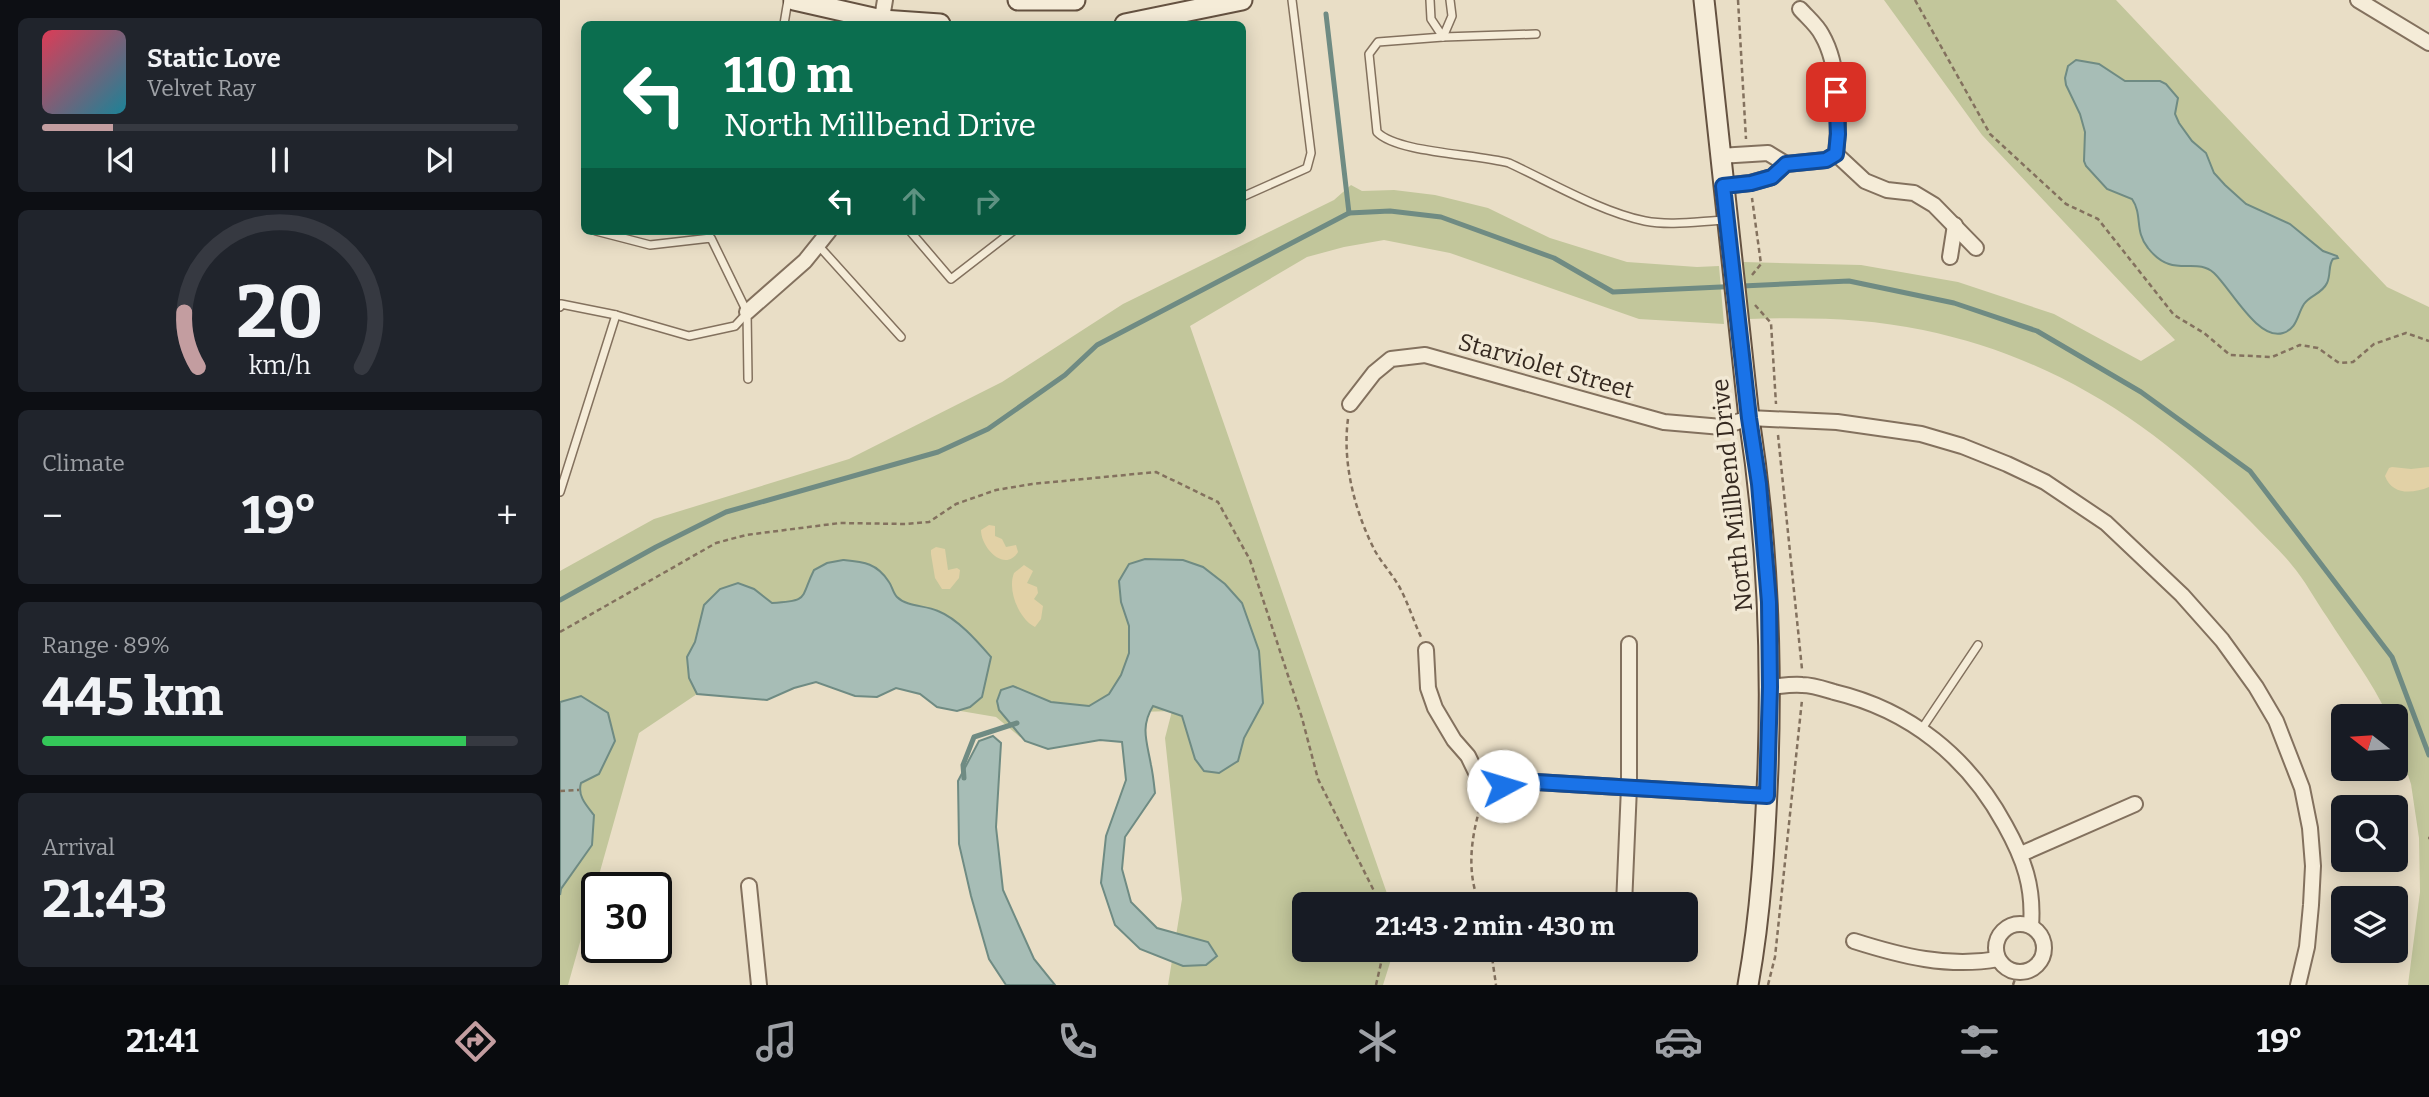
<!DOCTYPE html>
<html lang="en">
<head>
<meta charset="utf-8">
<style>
  body { margin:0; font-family:Bitter,serif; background:#20242c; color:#f1f3f6; height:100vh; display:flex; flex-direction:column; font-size:26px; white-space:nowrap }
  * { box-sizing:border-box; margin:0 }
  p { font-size:23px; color:#9ea1a6 }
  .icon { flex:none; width:38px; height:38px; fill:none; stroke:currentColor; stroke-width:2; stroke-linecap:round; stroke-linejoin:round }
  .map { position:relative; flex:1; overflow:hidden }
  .panel { display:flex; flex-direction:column; gap:18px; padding:18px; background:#0d0f14; width:560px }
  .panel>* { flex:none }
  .top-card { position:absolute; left:21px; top:21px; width:665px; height:214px; border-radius:10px; box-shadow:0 4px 18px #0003; background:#0b6e4f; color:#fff; overflow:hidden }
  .needle { width:46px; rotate:287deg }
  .fabs { position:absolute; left:1771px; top:704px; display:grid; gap:14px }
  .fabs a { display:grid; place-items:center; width:77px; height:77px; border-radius:10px; background:#171b24; box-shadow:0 4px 18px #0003; font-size:35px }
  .speed { position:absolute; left:21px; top:872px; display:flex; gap:14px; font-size:35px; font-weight:700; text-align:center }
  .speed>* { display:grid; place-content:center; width:91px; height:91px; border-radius:50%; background:#171b24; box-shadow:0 4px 18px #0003; line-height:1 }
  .speed .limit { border:4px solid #111; border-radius:10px; background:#fff; color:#111 }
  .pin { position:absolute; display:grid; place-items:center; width:60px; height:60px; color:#fff; margin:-30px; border-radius:14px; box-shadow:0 4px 10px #0006 }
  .me { position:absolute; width:77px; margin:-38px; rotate:84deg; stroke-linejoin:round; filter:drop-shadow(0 0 5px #0008) }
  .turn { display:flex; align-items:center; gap:24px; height:147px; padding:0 28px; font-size:32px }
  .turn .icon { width:91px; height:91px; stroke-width:2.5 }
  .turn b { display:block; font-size:49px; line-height:60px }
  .lanes { display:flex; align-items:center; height:66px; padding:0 28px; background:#0003; justify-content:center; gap:35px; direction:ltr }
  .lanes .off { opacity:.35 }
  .big { font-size:52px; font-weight:700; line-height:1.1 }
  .panel .tile { flex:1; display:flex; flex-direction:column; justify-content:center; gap:10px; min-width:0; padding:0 24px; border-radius:10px; background:#20242c }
  .panel .dial { align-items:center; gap:0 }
  .dial svg { height:182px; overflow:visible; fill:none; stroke:#363941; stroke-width:7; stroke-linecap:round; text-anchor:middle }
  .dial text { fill:#f1f3f6; stroke:none }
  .song { display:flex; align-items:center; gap:21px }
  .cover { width:84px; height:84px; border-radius:10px; background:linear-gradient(135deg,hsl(350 70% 55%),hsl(190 70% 35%)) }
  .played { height:7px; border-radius:4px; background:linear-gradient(90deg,#c39da0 15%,#363941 15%) }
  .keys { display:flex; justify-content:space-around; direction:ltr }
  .heat { display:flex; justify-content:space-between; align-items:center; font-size:38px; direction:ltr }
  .charge { height:10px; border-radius:5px; background:linear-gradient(90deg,#34c759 89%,#363941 0) }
  .trip { position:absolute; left:732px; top:892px; width:406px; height:70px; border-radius:10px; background:#171b24; box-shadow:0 4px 18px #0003; font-weight:700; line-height:70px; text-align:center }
  .dock { display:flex; height:112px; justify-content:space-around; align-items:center; background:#090b0e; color:#9ea1a6 }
  .dock .icon { width:49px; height:49px }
  .dock .on { color:#c39da0 }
  .dock b { font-size:32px; color:#f1f3f6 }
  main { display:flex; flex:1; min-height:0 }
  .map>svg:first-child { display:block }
</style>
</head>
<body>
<main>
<section class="panel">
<div class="tile">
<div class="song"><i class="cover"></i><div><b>Static Love</b><p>Velvet Ray</p></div></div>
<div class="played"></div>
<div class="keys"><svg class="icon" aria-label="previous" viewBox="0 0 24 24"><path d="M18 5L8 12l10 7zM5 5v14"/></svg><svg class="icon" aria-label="pause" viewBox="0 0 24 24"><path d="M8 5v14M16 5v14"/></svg><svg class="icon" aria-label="next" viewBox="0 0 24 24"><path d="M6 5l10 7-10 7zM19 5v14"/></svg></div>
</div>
<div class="tile dial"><svg viewBox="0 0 100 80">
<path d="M14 69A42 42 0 1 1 86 69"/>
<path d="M14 69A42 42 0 0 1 8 45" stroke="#c39da0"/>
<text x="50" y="56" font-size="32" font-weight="700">20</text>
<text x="50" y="72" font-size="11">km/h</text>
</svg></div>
<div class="tile"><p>Climate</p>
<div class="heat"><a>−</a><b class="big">19°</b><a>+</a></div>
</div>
<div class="tile"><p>Range · 89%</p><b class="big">445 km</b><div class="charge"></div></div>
<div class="tile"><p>Arrival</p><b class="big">21:43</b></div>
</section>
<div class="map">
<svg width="1869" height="985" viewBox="0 0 1869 985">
  <rect width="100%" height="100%" fill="#e9dec6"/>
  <g fill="#c2c69b">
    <path d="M1324 0H1556L1827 287 1869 307V985H1848L1860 892 1859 838 1851 784 1836 739V716H1828C1812 681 1787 649 1767 617 1755 600 1745 580 1731 564 1719 549 1704 536 1691 522 1597 426 1497 358 1363 330 1306 318 1247 317 1189 319L1183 262 1301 265 1398 282 1494 314 1581 361 1615 340 1422 135Z"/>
    <polygon points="791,185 802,191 834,190 875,195 928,208 990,238 1067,262 1137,267 1159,266 1164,324 1079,319 890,253 824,240 784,247 747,257 630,326 831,905 744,905 744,950 834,950 823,985 608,985 622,899 605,738 612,711 580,712 493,742 460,737 436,717 377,707 360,694 336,688 317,697 295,696 256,682 234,688 207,700 137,694 79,733 8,985 0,985 0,571 94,519 289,459 442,382 563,304 774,200"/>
  </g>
  <g fill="#e2d1a6">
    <path d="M1832 467 1851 469 1869 467V487C1852 494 1832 495 1825 476L1829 468Z"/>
    <path d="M429 525 435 526V536L442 539 446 547 456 545 458 552C445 573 421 548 421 530Z"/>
    <polygon points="376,547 385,549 388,570 397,568 400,570 399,578 390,589 382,589 375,578 371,554 371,550"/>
    <path d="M464 565 473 571 467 583 477 587 478 593 474 599 483 606 481 619 475 627C459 619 447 590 454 573Z"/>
  </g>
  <g fill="#a7bdb6" stroke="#6f8b83" stroke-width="2">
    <path d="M1516 60 1539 64 1565 81H1600L1606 84 1618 98 1615 114 1619 123 1632 141 1646 153 1654 173 1665 185 1686 204 1730 224 1763 251 1777 256 1778 258 1773 259C1768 265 1771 275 1767 283 1762 294 1750 295 1744 304 1737 315 1737 329 1723 333 1698 341 1671 289 1654 273 1635 256 1613 280 1588 248 1574 231 1583 215 1572 199L1547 189 1526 166 1524 161 1525 132 1520 114 1506 85 1505 78 1508 66Z"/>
    <path d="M585 559 623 560 643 567 665 584 682 603 699 651 703 703 684 738 678 761 659 773 644 771 635 759 622 716 593 706C580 727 587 742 591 765 593 774 594 784 595 793L565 837 562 869 571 902 597 928 648 942 657 956 646 965 623 966 580 949 555 925 541 883 546 836 566 780 562 742 540 740 488 749 465 741 439 710 437 701 441 690 453 686 491 702 529 706 549 694 561 675 569 653V626L561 602 559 581 569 564Z"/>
    <path d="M283 560C304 562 317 563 329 582 332 586 333 593 337 597 347 607 365 605 378 611 398 619 417 641 431 657L422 697 410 707 397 711 377 707 360 694 336 688 317 697 295 696 256 682 234 688 207 700 137 694 129 678 127 657 135 642 144 605 160 589 178 583 194 589 212 603C250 601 240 598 254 570L267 563Z"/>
    <path d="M21 696 48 713 55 741 39 774 21 783C17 796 27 806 34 815L32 845 1 889 0 895V702Z"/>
    <polygon points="433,736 441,743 436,827 443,890 474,959 495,985 446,985 429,959 411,896 399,844 398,781 419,741"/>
  </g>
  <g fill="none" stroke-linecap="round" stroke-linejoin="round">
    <g stroke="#6f8b83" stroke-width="5">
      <polyline points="766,14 789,213"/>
      <polyline points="0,600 96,547 166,512 378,452 428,429 505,375 537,345 789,213 830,211 881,217 994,258 1053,292 1289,281 1394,303 1477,331 1581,392 1690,471 1832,657 1869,755"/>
      <polyline points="404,778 403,765 414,737 457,723"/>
    </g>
    <defs>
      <g id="lane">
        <polyline points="870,0 871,19 883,37 892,16 890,0"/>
        <polyline points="224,24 228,0"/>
        <path d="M976 34 883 37 818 42 809 54 817 132C837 153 917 154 949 163 990 182 1041 212 1085 221 1111 226 1140 221 1167 220"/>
        <polyline points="682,197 747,168 751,153 732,0"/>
        <polyline points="36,231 90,245 151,238 187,312 188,379"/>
        <polyline points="350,231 391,279 453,231"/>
        <polyline points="258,245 341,337"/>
        <polyline points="0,307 1,304 56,315 129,336 175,326 187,313"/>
        <polyline points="0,492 56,315"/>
        <polyline points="1361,730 1418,645"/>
      </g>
      <g id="street">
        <polyline points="1798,0 1869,43"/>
        <polyline points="321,24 325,0"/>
        <polyline points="1276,154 1305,181 1327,190 1354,193 1374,205 1416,248"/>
        <polyline points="1159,156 1208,153 1226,164"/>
        <path d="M1163 186 1190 183 1212 177 1226 164 1266 160 1276 154C1280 118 1280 66 1262 35 1257 25 1247 17 1240 9"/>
        <polyline points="1390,257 1395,225"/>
        <polyline points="187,312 245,261 269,231"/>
        <polyline points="790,404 814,373 831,359 865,355 1104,422 1162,427 1189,418 1277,422 1361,434 1402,446 1447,464 1485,482 1546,523 1622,595 1662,640 1696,687 1716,721 1742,788 1750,828 1753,866 1751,905 1747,947 1738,985"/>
        <polyline points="866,650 868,688 875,708 894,740 908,756 925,791 960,781 1207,796"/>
        <path d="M1210 687C1221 686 1232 684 1242 685 1253 685 1264 689 1274 692 1350 710 1408 757 1445 825 1464 859 1474 887 1471 926"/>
        <polyline points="1461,854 1575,804"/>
        <polyline points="189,886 199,985"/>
        <polyline points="1064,905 1069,787 1069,644"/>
        <circle cx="1460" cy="948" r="24"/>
        <path d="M1294 941C1341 956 1388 968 1438 959"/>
      </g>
      <g id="secondary">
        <polyline points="234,0 322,20 380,24"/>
        <polyline points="458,0 515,0"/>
        <path d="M1144 0 1189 418C1207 534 1212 650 1208 768 1205 841 1201 913 1188 985"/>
        <polyline points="565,24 682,0"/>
      </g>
    </defs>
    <use href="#lane" stroke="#83715e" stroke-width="10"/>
    <use href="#street" stroke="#83715e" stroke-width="18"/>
    <use href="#secondary" stroke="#655241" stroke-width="23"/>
    <g stroke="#83715e" stroke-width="2.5" stroke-dasharray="5 3.5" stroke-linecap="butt">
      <polyline points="1178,0 1186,139"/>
      <polyline points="1355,0 1430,134 1506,204 1538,219 1614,315 1644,333 1670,355 1712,357 1740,345 1758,348 1779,363 1793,362 1814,344 1846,333 1869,341"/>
      <polyline points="1192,275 1201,264 1192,198"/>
      <polyline points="1195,305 1211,323 1216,404"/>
      <path d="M788 419C782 463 795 512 815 551 823 565 835 577 842 592 849 606 854 622 861 637"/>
      <polyline points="1218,435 1242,669"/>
      <polyline points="0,632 156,543 186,535 280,523 346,524 369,522 396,504 436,490 472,484 596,472 658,502 690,560 742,718 758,779 821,905"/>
      <polyline points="0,791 19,790"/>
      <polyline points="1868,838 1869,838"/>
      <path d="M920 905C906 872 911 838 921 804"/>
      <polyline points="931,950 936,985"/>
      <polyline points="816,985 824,950"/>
      <polyline points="1208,985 1215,957 1242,700"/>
      <polyline points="1453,985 1457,973"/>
    </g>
    <use href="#lane" stroke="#f5ecd8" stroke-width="7"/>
    <use href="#street" stroke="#f5ecd8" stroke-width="14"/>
    <use href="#secondary" stroke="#f5ecd8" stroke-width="19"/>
  </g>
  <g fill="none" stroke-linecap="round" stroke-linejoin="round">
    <defs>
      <polyline id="route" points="943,786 960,781 1207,796 1210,687 1209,602 1199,484 1189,418 1163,186 1191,183 1212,177 1226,164 1266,160 1276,154 1278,134 1276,92"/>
    </defs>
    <use href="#route" stroke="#114b97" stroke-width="18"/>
    <use href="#route" stroke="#1a73e8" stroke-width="12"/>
  </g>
  <g text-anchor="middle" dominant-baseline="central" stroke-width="7" stroke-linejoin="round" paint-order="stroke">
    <g font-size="24" fill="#352920" stroke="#f2e9d5">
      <text transform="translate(986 366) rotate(16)">Starviolet Street</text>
      <text transform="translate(1172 495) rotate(-96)">North Millbend Drive</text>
    </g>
  </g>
</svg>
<div class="fabs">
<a><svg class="needle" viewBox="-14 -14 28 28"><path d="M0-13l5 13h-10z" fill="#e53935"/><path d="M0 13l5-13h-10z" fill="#9ea1a6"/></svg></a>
<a><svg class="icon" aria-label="search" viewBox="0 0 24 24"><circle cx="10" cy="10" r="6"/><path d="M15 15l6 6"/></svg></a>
<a><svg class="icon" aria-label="layers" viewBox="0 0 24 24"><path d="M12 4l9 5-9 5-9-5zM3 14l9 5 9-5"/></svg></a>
</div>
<div class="speed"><div class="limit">30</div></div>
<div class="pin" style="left:1276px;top:92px;background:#d93025"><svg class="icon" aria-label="arrive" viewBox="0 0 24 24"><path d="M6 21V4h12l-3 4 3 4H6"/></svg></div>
<svg class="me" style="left:943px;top:786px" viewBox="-20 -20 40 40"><circle r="19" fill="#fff"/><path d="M0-13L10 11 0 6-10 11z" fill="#1a73e8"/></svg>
<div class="trip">21:43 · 2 min · 430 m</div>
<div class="top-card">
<div class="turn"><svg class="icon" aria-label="left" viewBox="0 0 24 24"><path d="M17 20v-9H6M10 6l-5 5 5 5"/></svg><div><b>110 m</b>North Millbend Drive</div></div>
<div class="lanes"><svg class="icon" aria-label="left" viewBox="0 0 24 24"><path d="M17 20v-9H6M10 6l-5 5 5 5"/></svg><svg class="icon off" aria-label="ahead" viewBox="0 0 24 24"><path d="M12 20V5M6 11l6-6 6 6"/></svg><svg class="icon off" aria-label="right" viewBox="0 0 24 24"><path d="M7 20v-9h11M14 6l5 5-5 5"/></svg></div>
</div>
</div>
</main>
<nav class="dock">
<b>21:41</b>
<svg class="icon on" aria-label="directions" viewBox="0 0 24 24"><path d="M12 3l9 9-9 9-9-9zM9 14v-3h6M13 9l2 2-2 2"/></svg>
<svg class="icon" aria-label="music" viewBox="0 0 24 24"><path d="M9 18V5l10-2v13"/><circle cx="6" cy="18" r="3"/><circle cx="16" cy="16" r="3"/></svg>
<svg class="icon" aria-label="phone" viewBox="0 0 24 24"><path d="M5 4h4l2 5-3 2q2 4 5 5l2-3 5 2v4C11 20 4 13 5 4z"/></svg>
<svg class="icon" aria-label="climate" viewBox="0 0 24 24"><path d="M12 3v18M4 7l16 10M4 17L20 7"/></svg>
<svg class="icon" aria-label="car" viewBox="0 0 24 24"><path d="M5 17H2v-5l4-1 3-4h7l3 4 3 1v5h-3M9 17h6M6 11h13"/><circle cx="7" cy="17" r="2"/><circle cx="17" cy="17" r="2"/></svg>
<svg class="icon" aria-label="filters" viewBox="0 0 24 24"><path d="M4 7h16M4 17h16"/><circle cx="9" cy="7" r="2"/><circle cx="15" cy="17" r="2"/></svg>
<b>19°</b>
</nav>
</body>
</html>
